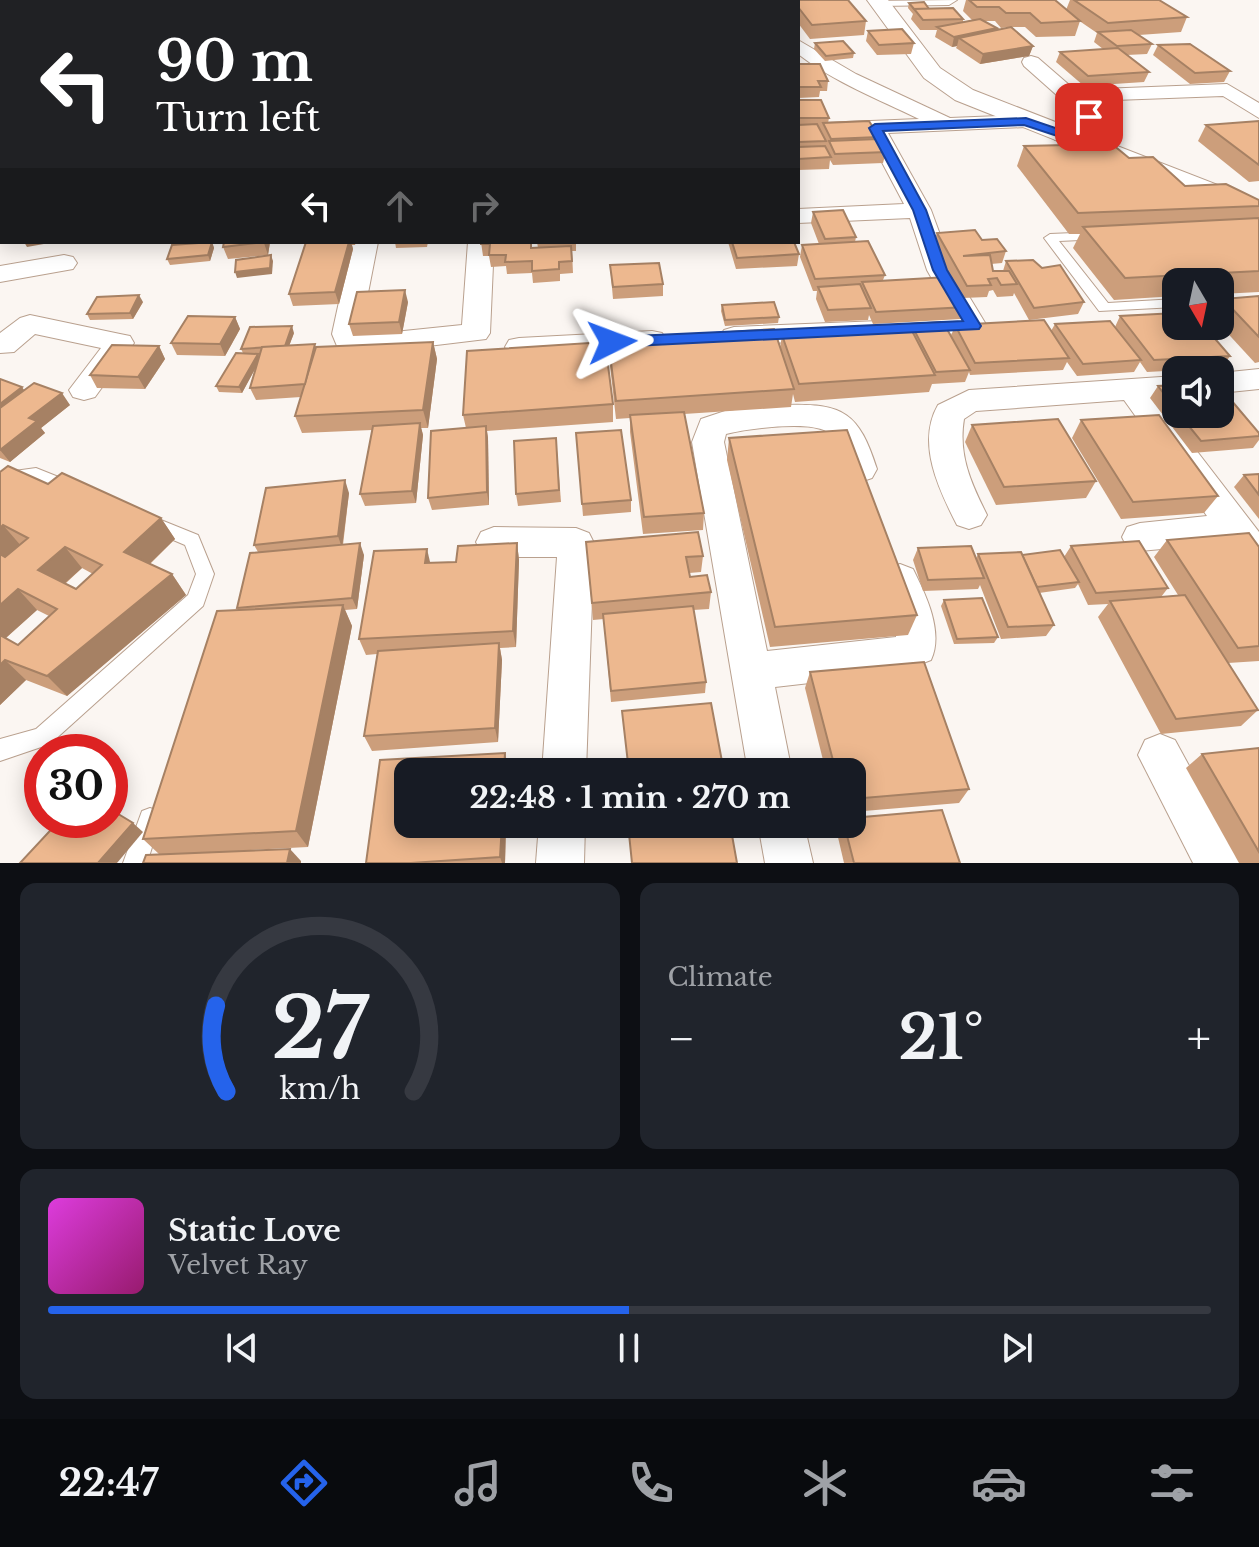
<!DOCTYPE html>
<html lang="en">
<head>
<meta charset="utf-8">
<style>
  body { margin:0; font-family:"Libre Baskerville",serif; background:#20242c; color:#f1f3f6; height:100vh; display:flex; flex-direction:column; font-size:30px; white-space:nowrap }
  * { box-sizing:border-box; margin:0 }
  p { font-size:26px; color:#9ea1a6 }
  .icon { flex:none; width:44px; height:44px; fill:none; stroke:currentColor; stroke-width:2; stroke-linecap:round; stroke-linejoin:round }
  .map { position:relative; height:863px; overflow:hidden }
  .sheet { display:flex; flex-direction:column; gap:20px; padding:20px; background:#0d0f14; flex:1 }
  .sheet>* { flex:none }
  .banner { position:absolute; left:0px; top:0px; width:800px; height:244px; box-shadow:0 4px 20px #0003; background:#202124; color:#fff; overflow:hidden }
  .needle { width:52px; rotate:171deg }
  .tools { position:absolute; left:1162px; top:268px; display:grid; gap:16px }
  .tools a { display:grid; place-items:center; width:72px; height:72px; border-radius:16px; background:#171b24; box-shadow:0 4px 20px #0003; font-size:40px }
  .speed { position:absolute; left:24px; top:734px; display:flex; gap:16px; font-size:40px; font-weight:700; text-align:center }
  .speed>* { display:grid; place-content:center; width:104px; height:104px; border-radius:50%; background:#171b24; box-shadow:0 4px 20px #0003; line-height:1 }
  .speed .limit { border:12px solid #d22; background:#fff; color:#111 }
  .pin { position:absolute; display:grid; place-items:center; width:68px; height:68px; color:#fff; margin:-34px; border-radius:16px; box-shadow:0 4px 12px #0006 }
  .me { position:absolute; width:88px; margin:-44px; rotate:87deg; stroke-linejoin:round; filter:drop-shadow(0 0 6px #0008) }
  .turn { display:flex; align-items:center; gap:28px; height:168px; padding:0 24px; font-size:36px }
  .turn .icon { width:104px; height:104px; stroke-width:2.5 }
  .turn b { display:block; font-size:56px; line-height:68px }
  .lanes { display:flex; align-items:center; height:76px; padding:0 24px; background:#0003; justify-content:center; gap:40px; direction:ltr }
  .lanes .off { opacity:.35 }
  .big { font-size:60px; font-weight:700; line-height:1.1 }
  .sheet .card { flex:1; display:flex; flex-direction:column; justify-content:center; gap:12px; min-width:0; padding:0 28px; border-radius:16px; background:#20242c }
  .sheet .dial { align-items:center; gap:0 }
  .dial svg { height:208px; overflow:visible; fill:none; stroke:#363941; stroke-width:7; stroke-linecap:round; text-anchor:middle }
  .dial text { fill:#f1f3f6; stroke:none }
  .song { display:flex; align-items:center; gap:24px }
  .cover { width:96px; height:96px; border-radius:12px; background:linear-gradient(135deg,hsl(300 70% 55%),hsl(320 70% 35%)) }
  .played { height:8px; border-radius:4px; background:linear-gradient(90deg,#2563eb 50%,#363941 50%) }
  .keys { display:flex; justify-content:space-around; direction:ltr }
  .heat { display:flex; justify-content:space-between; align-items:center; font-size:44px; direction:ltr }
  .sheet .tiles { flex:1; display:grid; gap:20px; grid-template-columns:1fr 1fr }
  .card:last-child { grid-column:span 2 }
  .trip { position:absolute; left:394px; top:758px; width:472px; height:80px; border-radius:16px; background:#171b24; box-shadow:0 4px 20px #0003; font-weight:700; line-height:80px; text-align:center }
  .tabs { display:flex; height:128px; justify-content:space-around; align-items:center; background:#090b0e; color:#9ea1a6 }
  .tabs .icon { width:56px; height:56px }
  .tabs .on { color:#2563eb }
  .tabs b { font-size:36px; color:#f1f3f6 }
  .map>svg:first-child { display:block }
</style>
</head>
<body>
<div class="map">
<svg width="1259" height="863" viewBox="0 0 1259 863">
  <rect width="100%" height="100%" fill="#fbf6f2"/>
  <g fill="none" stroke-linecap="round" stroke-linejoin="round">
    <defs>
      <g id="service">
        <polygon points="1098,232 1102,233 1102,239 1059,241 1108,303 1176,299 1176,307 1099,311 1044,238 1050,234"/>
        <polygon points="36,468 76,484 79,489 76,494 70,496 35,481 0,485 0,473"/>
        <polygon points="151,516 198,535 214,574 203,606 50,744 0,761 0,739 36,729 188,595 196,574 185,545 145,528 142,523 145,518"/>
        <polygon points="150,808 158,811 161,819 147,863 123,863 142,811"/>
      </g>
      <g id="minor">
        <polygon points="128,0 147,0 148,2 129,2"/>
        <rect x="501" y="0" width="16" height="2"/>
        <polygon points="704,0 730,0 731,2 705,2"/>
        <polygon points="957,0 949,5 878,6 870,1"/>
        <polygon points="0,4 2,4 0,15"/>
        <path d="M798 40 856 74 950 118 1026 115 1036 121 1026 127 888 133 931 210 953 270 987 326 983 332 734 345 724 342 720 336 724 330 734 327 954 318 927 270 910 218 798 223V209L904 204 867 134 798 136V124L919 119C878 99 834 82 798 54Z"/>
        <path d="M1031 56 1038 58 1075 90 1227 84 1259 103V118L1223 96 1088 101 1099 113C1091 128 1073 144 1055 140L1052 135 1078 114 1024 66 1022 62 1024 58Z"/>
        <rect x="0" y="87" width="2" height="12"/>
        <polygon points="0,110 2,110 0,123"/>
        <rect x="0" y="142" width="2" height="14"/>
        <polygon points="352,242 378,242 360,334 365,335 462,325 468,242 494,242 490,333 486,339 362,354 337,346 332,334"/>
        <polygon points="64,255 73,257 77,263 73,269 0,282 0,266"/>
        <polygon points="30,315 120,334 130,336 134,343 95,397 84,400 73,397 69,390 101,348 35,334 14,352 0,353 0,333 20,318"/>
        <polygon points="652,331 662,333 666,340 662,347 519,356 509,354 505,347 509,340 519,338"/>
        <polygon points="1259,369 1259,389 1220,393 1220,373"/>
        <path d="M1176 376V396L1156 398 1259 532V575L1246 571 1226 543 1140 551 1127 547 1122 537 1127 527 1140 523 1207 516 1124 400 976 411 964 419C958 455 971 483 987 515L981 525 969 529 957 525C939 490 916 443 938 405L969 390Z"/>
        <path d="M785 405C844 403 859 413 877 469L872 478 860 482 848 478C841 465 840 448 832 436 820 418 746 429 726 434L724 442 767 651 896 637 895 621 881 580 887 569 900 564 913 569C926 595 944 632 931 660L897 673 775 687 792 772H748L692 442 701 419 725 411Z"/>
        <polygon points="494,527 576,528 589,533 594,543 586,772 542,772 557,557 494,557 481,552 476,542 481,532"/>
        <polygon points="1160,734 1175,740 1242,863 1193,863 1138,755 1145,740"/>
        <polygon points="539,824 585,824 584,863 536,863"/>
        <polygon points="758,824 804,824 813,863 765,863"/>
      </g>
      <polygon id="tertiary" points="867,0 888,0 940,68 973,90 1259,201 1259,221 955,100 924,78"/>
    </defs>
    <use href="#service" stroke="#b9a08e" stroke-width="2"/>
    <use href="#minor" stroke="#b9a08e" stroke-width="2"/>
    <use href="#tertiary" stroke="#b9a08e" stroke-width="2"/>
    <use href="#service" fill="#fff" fill-rule="evenodd"/>
    <use href="#minor" fill="#fff" fill-rule="evenodd"/>
    <use href="#tertiary" fill="#fff" fill-rule="evenodd"/>
  </g>
  <g fill="#cc9e7b" fill-rule="evenodd">
    <polygon points="161,0 181,0 179,2 161,2"/>
    <polygon points="185,0 383,0 382,2 292,2 293,1 291,2 185,2"/>
    <polygon points="415,0 500,0 500,2 442,2"/>
    <polygon points="784,0 848,0 866,21 864,35 810,39 798,23 798,2 786,2"/>
    <path d="M966 0H1055L1066 10 1070 0H1159L1187 17 1181 32 1139 35 1152 44 1147 54 1127 55 1149 72 1144 82 1084 86 1056 62 1060 52 1103 49 1094 42 1097 33 1078 20 1080 21 1075 36 1036 37 1025 27H1012L1033 46 1029 56 980 64 956 48 957 46 952 47 935 37 937 30H920L911 19 913 14 908 8 909 3 963 19V22L972 20 963 11ZM984 21H995L1001 28 1010 27 997 30V28Z"/>
    <polygon points="868,31 914,43 911,54 877,55 866,41"/>
    <polygon points="815,43 854,53 853,58 825,61 814,49"/>
    <polygon points="1158,45 1230,71 1224,82 1190,84 1153,55"/>
    <polygon points="798,64 828,81 827,91 820,91 819,97 798,98"/>
    <polygon points="798,100 829,118 828,123 879,137 878,139 886,152 883,163 833,165 830,160 829,169 798,170"/>
    <polygon points="1259,121 1259,181 1249,182 1198,141 1206,125"/>
    <polygon points="1024,146 1129,158 1185,186 1259,200 1259,292 1220,294 1220,282 1176,282 1176,296 1114,300 1073,248 1080,234 1069,234 1017,166"/>
    <polygon points="813,212 856,237 855,242 885,275 883,280 966,307 961,319 873,324 869,315 868,320 825,322 816,299 817,291 813,291 800,257 802,245 819,244 811,223"/>
    <polygon points="937,233 982,240 1006,251 1002,263 991,264 993,271 1003,271 1006,261 1084,302 1078,314 1029,320 1014,293 1013,296 997,297 993,290 989,291 987,297 963,298 933,244"/>
    <polygon points="212,242 214,248 210,261 170,265 167,259"/>
    <polygon points="224,242 270,242 268,255 228,259 223,247"/>
    <polygon points="306,242 356,242 355,245 352,245 353,249 339,304 293,306 289,294"/>
    <polygon points="395,242 428,242 427,247 396,248"/>
    <polygon points="481,242 532,242 532,248 538,248 537,242 576,242 576,251 572,251 573,273 560,274 560,281 533,283 532,273 507,274 506,266 491,267 489,256 483,256"/>
    <polygon points="728,242 794,242 799,254 797,266 736,269"/>
    <polygon points="610,265 663,284 663,296 613,299"/>
    <polygon points="1259,296 1259,362 1255,363 1220,325 1220,303 1223,299"/>
    <polygon points="143,302 133,319 90,320 87,314"/>
    <polygon points="408,302 402,334 353,336 349,324"/>
    <polygon points="722,305 779,317 778,323 725,326 721,311"/>
    <polygon points="1120,316 1230,356 1222,368 1147,372 1140,362 1134,372 1077,376 1067,362 1063,370 970,375 969,372 965,382 932,384 929,392 795,402 793,394 791,407 684,414 704,513 703,530 643,534 630,432 630,418 616,419 609,357 608,340 780,348 782,335 910,327 911,324 951,336 955,325 1051,331 1055,324 1115,327"/>
    <polygon points="235,317 240,329 225,356 177,355 171,343"/>
    <polygon points="294,333 289,346 316,347 433,342 437,359 428,428 421,428 423,435 416,503 365,506 360,494 372,430 302,433 295,416 301,397 256,400 250,388 256,367 242,393 219,392 216,386 243,353 241,349"/>
    <polygon points="159,346 165,359 145,389 97,388 90,375"/>
    <polygon points="0,379 24,390 70,405 41,428 45,433 10,462 0,458"/>
    <polygon points="1176,385 1176,414 1220,414 1259,433 1259,440 1253,448 1192,453 1150,398 1158,386"/>
    <polygon points="613,404 613,422 487,431 488,438 489,505 432,510 428,498 466,428 463,415"/>
    <polygon points="1081,420 1218,496 1204,513 1121,519 1072,438"/>
    <polygon points="972,425 1096,481 1086,498 996,505 965,442"/>
    <polygon points="576,433 631,500 631,512 583,516"/>
    <polygon points="556,438 561,502 518,506 516,494"/>
    <polygon points="729,438 917,615 908,635 770,647 727,460"/>
    <path d="M0 472 48 484 161 518 175 539 150 564 172 574 186 595 67 696 26 680 0 705ZM82 568 93 574 76 589 65 584ZM37 610 49 616 18 645 6 638Z"/>
    <polygon points="1259,474 1259,519 1234,487 1244,475"/>
    <polygon points="349,493 343,545 364,555 357,609 345,610 352,626 308,847 250,850 301,861 160,855 143,839 238,610 237,608 258,552 254,545"/>
    <polygon points="1167,540 1259,547 1259,661 1228,663 1258,710 1241,726 1161,734 1098,617 1108,604 1088,605 1078,584 1075,588 1039,593 1054,625 1046,636 1001,639 980,585 978,589 923,591 913,560 918,548 976,559 978,554 1064,557 1071,546 1168,588 1161,597 1178,595 1154,557"/>
    <polygon points="586,542 703,556 701,572 689,573 690,577 711,592 709,609 693,610 706,682 705,693 611,702 604,619 593,620"/>
    <polygon points="517,543 519,560 516,647 500,648 502,660 498,742 372,751 364,736 377,654 366,655 359,639 431,563 456,562"/>
    <polygon points="944,600 998,637 994,643 954,644 941,606"/>
    <polygon points="810,672 969,789 959,803 852,812 852,772 826,772 805,688"/>
    <polygon points="1259,748 1259,863 1239,863 1186,768 1202,754"/>
    <polygon points="505,753 508,767 508,772 408,772 408,824 506,824 505,863 366,863 380,760"/>
    <polygon points="841,824 852,824 960,863 844,863 837,833"/>
  </g>
  <g fill="#a68164">
    <polygon points="0,0 16,0 2,2 2,4 0,4"/>
    <polygon points="997,28 994,38 959,38 957,46 952,47 954,37"/>
    <polygon points="1033,46 1029,56 980,64 983,54"/>
    <polygon points="24,242 55,242 27,247"/>
    <polygon points="212,242 214,248 210,261 208,255"/>
    <polygon points="264,242 270,242 268,255 264,243"/>
    <polygon points="349,242 351,242 353,249 339,304 335,292"/>
    <polygon points="271,255 273,261 272,274 237,278 235,272"/>
    <polygon points="405,290 408,302 402,334 399,322"/>
    <polygon points="139,295 143,302 133,319 130,313"/>
    <polygon points="235,317 240,329 225,356 220,344"/>
    <polygon points="292,326 294,333 286,354 284,348"/>
    <polygon points="433,342 437,359 428,428 423,410"/>
    <polygon points="159,346 165,359 145,389 138,377"/>
    <polygon points="258,354 260,360 242,393 239,387"/>
    <polygon points="22,387 31,400 0,421 0,404"/>
    <polygon points="62,393 70,405 41,428 45,433 10,462 0,450 29,418"/>
    <polygon points="420,423 423,435 416,503 412,491"/>
    <polygon points="486,426 488,438 489,505 487,492"/>
    <polygon points="345,480 349,493 342,548 338,536"/>
    <polygon points="161,518 175,539 140,573 124,552"/>
    <polygon points="3,525 22,547 0,565 0,528"/>
    <polygon points="360,543 364,555 357,609 352,598"/>
    <polygon points="517,543 519,560 516,647 513,631"/>
    <polygon points="65,547 82,568 56,591 38,570"/>
    <polygon points="427,549 431,566 425,563"/>
    <polygon points="172,574 186,595 67,696 47,676"/>
    <polygon points="18,589 37,610 0,643 0,605"/>
    <polygon points="343,605 352,626 308,847 296,831"/>
    <polygon points="499,643 502,660 498,742 495,728"/>
    <polygon points="5,660 26,680 0,705 0,665"/>
    <polygon points="505,753 508,767 508,772 504,772"/>
    <polygon points="133,823 143,832 117,863 98,863"/>
    <polygon points="502,824 506,824 505,863 502,863 500,857"/>
    <polygon points="290,849 301,861 301,863 287,863"/>
  </g>
  <g fill="#edb88f" stroke="#a68164" stroke-width="2" fill-rule="evenodd">
    <polygon points="216,0 255,0 253,2 214,2"/>
    <polygon points="261,0 288,0 287,2 260,2"/>
    <polygon points="293,0 340,0 339,2 292,2"/>
    <polygon points="355,0 377,0 377,1 354,2"/>
    <polygon points="600,0 680,0 681,2 599,2"/>
    <polygon points="793,0 848,0 866,21 812,25 798,7 798,2 794,2"/>
    <polygon points="969,0 1055,0 1080,21 1041,23 1030,13 1006,13 999,7 977,7"/>
    <polygon points="1074,0 1159,0 1187,17 1108,23"/>
    <polygon points="924,2 929,9 914,9 909,3"/>
    <polygon points="953,8 963,19 923,20 914,9"/>
    <polygon points="980,19 997,28 954,37 937,27"/>
    <polygon points="1011,27 1033,46 983,54 959,38"/>
    <rect x="0" y="28" width="2" height="12"/>
    <polygon points="902,29 914,43 879,45 868,31"/>
    <polygon points="1131,30 1152,44 1117,46 1098,32"/>
    <polygon points="843,41 854,53 826,56 815,43"/>
    <polygon points="1190,44 1230,71 1195,73 1158,45"/>
    <polygon points="1118,48 1149,72 1088,76 1060,52"/>
    <polygon points="798,64 820,64 828,81 818,81 821,87 798,87"/>
    <polygon points="798,100 821,100 829,118 798,118"/>
    <polygon points="869,121 879,137 831,139 823,123"/>
    <polygon points="1259,121 1259,165 1206,125"/>
    <polygon points="817,124 826,141 798,142 798,125"/>
    <polygon points="878,139 886,152 835,154 829,141"/>
    <polygon points="1112,144 1129,158 1153,157 1185,186 1226,184 1259,200 1259,206 1078,213 1024,146"/>
    <polygon points="825,146 831,157 798,159 798,147"/>
    <polygon points="2,204 2,218 0,218 0,205"/>
    <polygon points="843,210 856,237 825,239 813,212"/>
    <polygon points="1259,218 1259,271 1125,278 1083,227"/>
    <polygon points="975,230 982,240 997,239 1006,251 963,256 990,255 993,271 1009,271 1017,284 1001,285 997,278 988,279 991,285 967,286 937,233"/>
    <polygon points="868,241 885,275 815,279 802,245"/>
    <polygon points="212,242 208,255 167,259 172,245"/>
    <polygon points="224,242 264,242 223,247"/>
    <polygon points="306,242 349,242 335,292 289,294"/>
    <polygon points="481,242 531,242 531,248 571,246 572,261 559,262 559,269 532,271 532,261 505,262 506,255 489,255 490,244 481,244"/>
    <polygon points="732,242 794,242 799,254 737,258"/>
    <polygon points="271,255 270,268 235,272 236,260"/>
    <polygon points="1033,260 1042,268 1060,265 1084,302 1034,308 1006,261"/>
    <polygon points="659,263 663,284 613,287 610,265"/>
    <polygon points="948,277 966,307 876,312 862,282"/>
    <polygon points="860,284 871,308 828,310 818,287"/>
    <polygon points="405,290 399,322 349,324 357,292"/>
    <polygon points="139,295 130,313 87,314 97,297"/>
    <polygon points="1259,296 1259,337 1223,299"/>
    <polygon points="774,302 779,317 725,320 722,305"/>
    <polygon points="1176,313 1176,326 1204,326 1230,356 1154,360 1120,316"/>
    <polygon points="188,316 235,317 220,344 171,343"/>
    <polygon points="1044,320 1069,358 975,363 955,325"/>
    <polygon points="1110,321 1141,360 1083,364 1055,324"/>
    <polygon points="943,322 970,370 936,372 911,324"/>
    <polygon points="292,326 285,346 241,349 250,327"/>
    <polygon points="910,327 935,375 799,384 782,335"/>
    <polygon points="774,329 794,389 616,401 608,340"/>
    <polygon points="433,342 423,410 295,416 316,347"/>
    <polygon points="605,342 613,404 463,415 467,351"/>
    <polygon points="315,344 305,384 250,388 262,347"/>
    <polygon points="112,345 159,346 138,377 90,375"/>
    <polygon points="236,353 258,354 239,387 216,386"/>
    <polygon points="0,379 22,387 0,404"/>
    <polygon points="34,383 62,393 29,418 37,421 0,450 0,408"/>
    <polygon points="1176,385 1176,410 1158,386"/>
    <polygon points="1220,387 1259,433 1259,436 1201,441 1179,414 1220,414"/>
    <polygon points="684,412 704,513 644,517 630,415"/>
    <polygon points="1159,415 1218,496 1133,502 1081,420"/>
    <polygon points="1058,419 1096,481 1004,487 972,425"/>
    <polygon points="420,423 412,491 360,494 373,426"/>
    <polygon points="486,426 487,492 428,498 431,431"/>
    <polygon points="621,430 631,500 582,504 576,433"/>
    <polygon points="847,430 917,615 775,627 729,438"/>
    <polygon points="556,438 559,490 516,494 514,441"/>
    <path d="M8 466 48 484 62 473 161 518 124 552 172 574 47 676 5 660 0 665V635L18 645 57 609 18 589 0 605V554L5 557 28 538 3 525 0 528V472ZM65 547 102 565 76 589 38 570Z"/>
    <polygon points="1259,474 1259,495 1244,475"/>
    <polygon points="345,480 338,536 254,545 266,488"/>
    <polygon points="698,532 703,556 686,557 690,577 707,575 711,592 592,603 586,542"/>
    <polygon points="1249,533 1259,547 1259,646 1238,648 1167,540"/>
    <polygon points="1139,541 1168,588 1096,593 1071,546"/>
    <polygon points="360,543 352,598 237,608 250,553"/>
    <polygon points="517,543 513,631 359,639 374,551 427,549 425,563 456,562 458,546"/>
    <polygon points="971,546 984,578 928,580 918,548"/>
    <polygon points="1060,550 1079,582 1037,587 1022,555"/>
    <polygon points="1021,552 1054,625 1008,627 978,554"/>
    <polygon points="1185,595 1258,710 1176,719 1110,601"/>
    <polygon points="982,598 998,637 957,639 944,600"/>
    <polygon points="343,605 296,831 143,839 217,611"/>
    <polygon points="693,606 706,682 611,691 603,614"/>
    <polygon points="499,643 495,728 364,736 378,651"/>
    <polygon points="924,662 969,789 852,799 852,772 836,772 810,672"/>
    <polygon points="711,703 724,772 629,772 622,711"/>
    <polygon points="1259,748 1259,852 1202,754"/>
    <polygon points="505,753 504,772 408,772 408,824 502,824 500,857 411,863 366,863 380,760"/>
    <polygon points="110,809 133,823 98,863 20,863 60,820 110,820"/>
    <polygon points="942,810 960,863 854,863 844,824 852,824 852,818"/>
    <polygon points="628,824 730,824 737,863 632,863"/>
    <polygon points="290,849 287,863 143,863 146,855"/>
  </g>
  <polygon fill="#2563eb" stroke="#184099" stroke-width="2" points="1089,113 1094,117 1093,119 1063,138 1024,125 883,131 926,210 947,270 981,326 979,329 612,347 604,342 612,337 963,321 933,270 913,210 869,128 875,124 1026,118 1061,130"/>
</svg>
<div class="tools">
<a><svg class="needle" viewBox="-14 -14 28 28"><path d="M0-13l5 13h-10z" fill="#e53935"/><path d="M0 13l5-13h-10z" fill="#9ea1a6"/></svg></a>
<a><svg class="icon" aria-label="sound" viewBox="0 0 24 24"><path d="M4 9h4l5-4v14l-5-4H4zM17 9q2 3 0 6"/></svg></a>
</div>
<div class="speed"><div class="limit">30</div></div>
<div class="pin" style="left:1089px;top:117px;background:#d93025"><svg class="icon" aria-label="arrive" viewBox="0 0 24 24"><path d="M6 21V4h12l-3 4 3 4H6"/></svg></div>
<svg class="me" style="left:612px;top:342px" viewBox="-20 -20 40 40"><path d="M0-17L14 15 0 8-14 15z" fill="#2563eb" stroke="#fff" stroke-width="4"/></svg>
<div class="trip">22:48 · 1 min · 270 m</div>
<div class="banner">
<div class="turn"><svg class="icon" aria-label="left" viewBox="0 0 24 24"><path d="M17 20v-9H6M10 6l-5 5 5 5"/></svg><div><b>90 m</b>Turn left</div></div>
<div class="lanes"><svg class="icon" aria-label="left" viewBox="0 0 24 24"><path d="M17 20v-9H6M10 6l-5 5 5 5"/></svg><svg class="icon off" aria-label="ahead" viewBox="0 0 24 24"><path d="M12 20V5M6 11l6-6 6 6"/></svg><svg class="icon off" aria-label="right" viewBox="0 0 24 24"><path d="M7 20v-9h11M14 6l5 5-5 5"/></svg></div>
</div>
</div>
<section class="sheet">
<div class="tiles">
<div class="card dial"><svg viewBox="0 0 100 80">
<path d="M14 69A42 42 0 1 1 86 69"/>
<path d="M14 69A42 42 0 0 1 10 36" stroke="#2563eb"/>
<text x="50" y="56" font-size="32" font-weight="700">27</text>
<text x="50" y="72" font-size="11">km/h</text>
</svg></div>
<div class="card"><p>Climate</p>
<div class="heat"><a>−</a><b class="big">21°</b><a>+</a></div>
</div>
<div class="card">
<div class="song"><i class="cover"></i><div><b>Static Love</b><p>Velvet Ray</p></div></div>
<div class="played"></div>
<div class="keys"><svg class="icon" aria-label="previous" viewBox="0 0 24 24"><path d="M18 5L8 12l10 7zM5 5v14"/></svg><svg class="icon" aria-label="pause" viewBox="0 0 24 24"><path d="M8 5v14M16 5v14"/></svg><svg class="icon" aria-label="next" viewBox="0 0 24 24"><path d="M6 5l10 7-10 7zM19 5v14"/></svg></div>
</div>
</div>
</section>
<nav class="tabs">
<b>22:47</b>
<svg class="icon on" aria-label="directions" viewBox="0 0 24 24"><path d="M12 3l9 9-9 9-9-9zM9 14v-3h6M13 9l2 2-2 2"/></svg>
<svg class="icon" aria-label="music" viewBox="0 0 24 24"><path d="M9 18V5l10-2v13"/><circle cx="6" cy="18" r="3"/><circle cx="16" cy="16" r="3"/></svg>
<svg class="icon" aria-label="phone" viewBox="0 0 24 24"><path d="M5 4h4l2 5-3 2q2 4 5 5l2-3 5 2v4C11 20 4 13 5 4z"/></svg>
<svg class="icon" aria-label="climate" viewBox="0 0 24 24"><path d="M12 3v18M4 7l16 10M4 17L20 7"/></svg>
<svg class="icon" aria-label="car" viewBox="0 0 24 24"><path d="M5 17H2v-5l4-1 3-4h7l3 4 3 1v5h-3M9 17h6M6 11h13"/><circle cx="7" cy="17" r="2"/><circle cx="17" cy="17" r="2"/></svg>
<svg class="icon" aria-label="filters" viewBox="0 0 24 24"><path d="M4 7h16M4 17h16"/><circle cx="9" cy="7" r="2"/><circle cx="15" cy="17" r="2"/></svg>
</nav>
</body>
</html>
